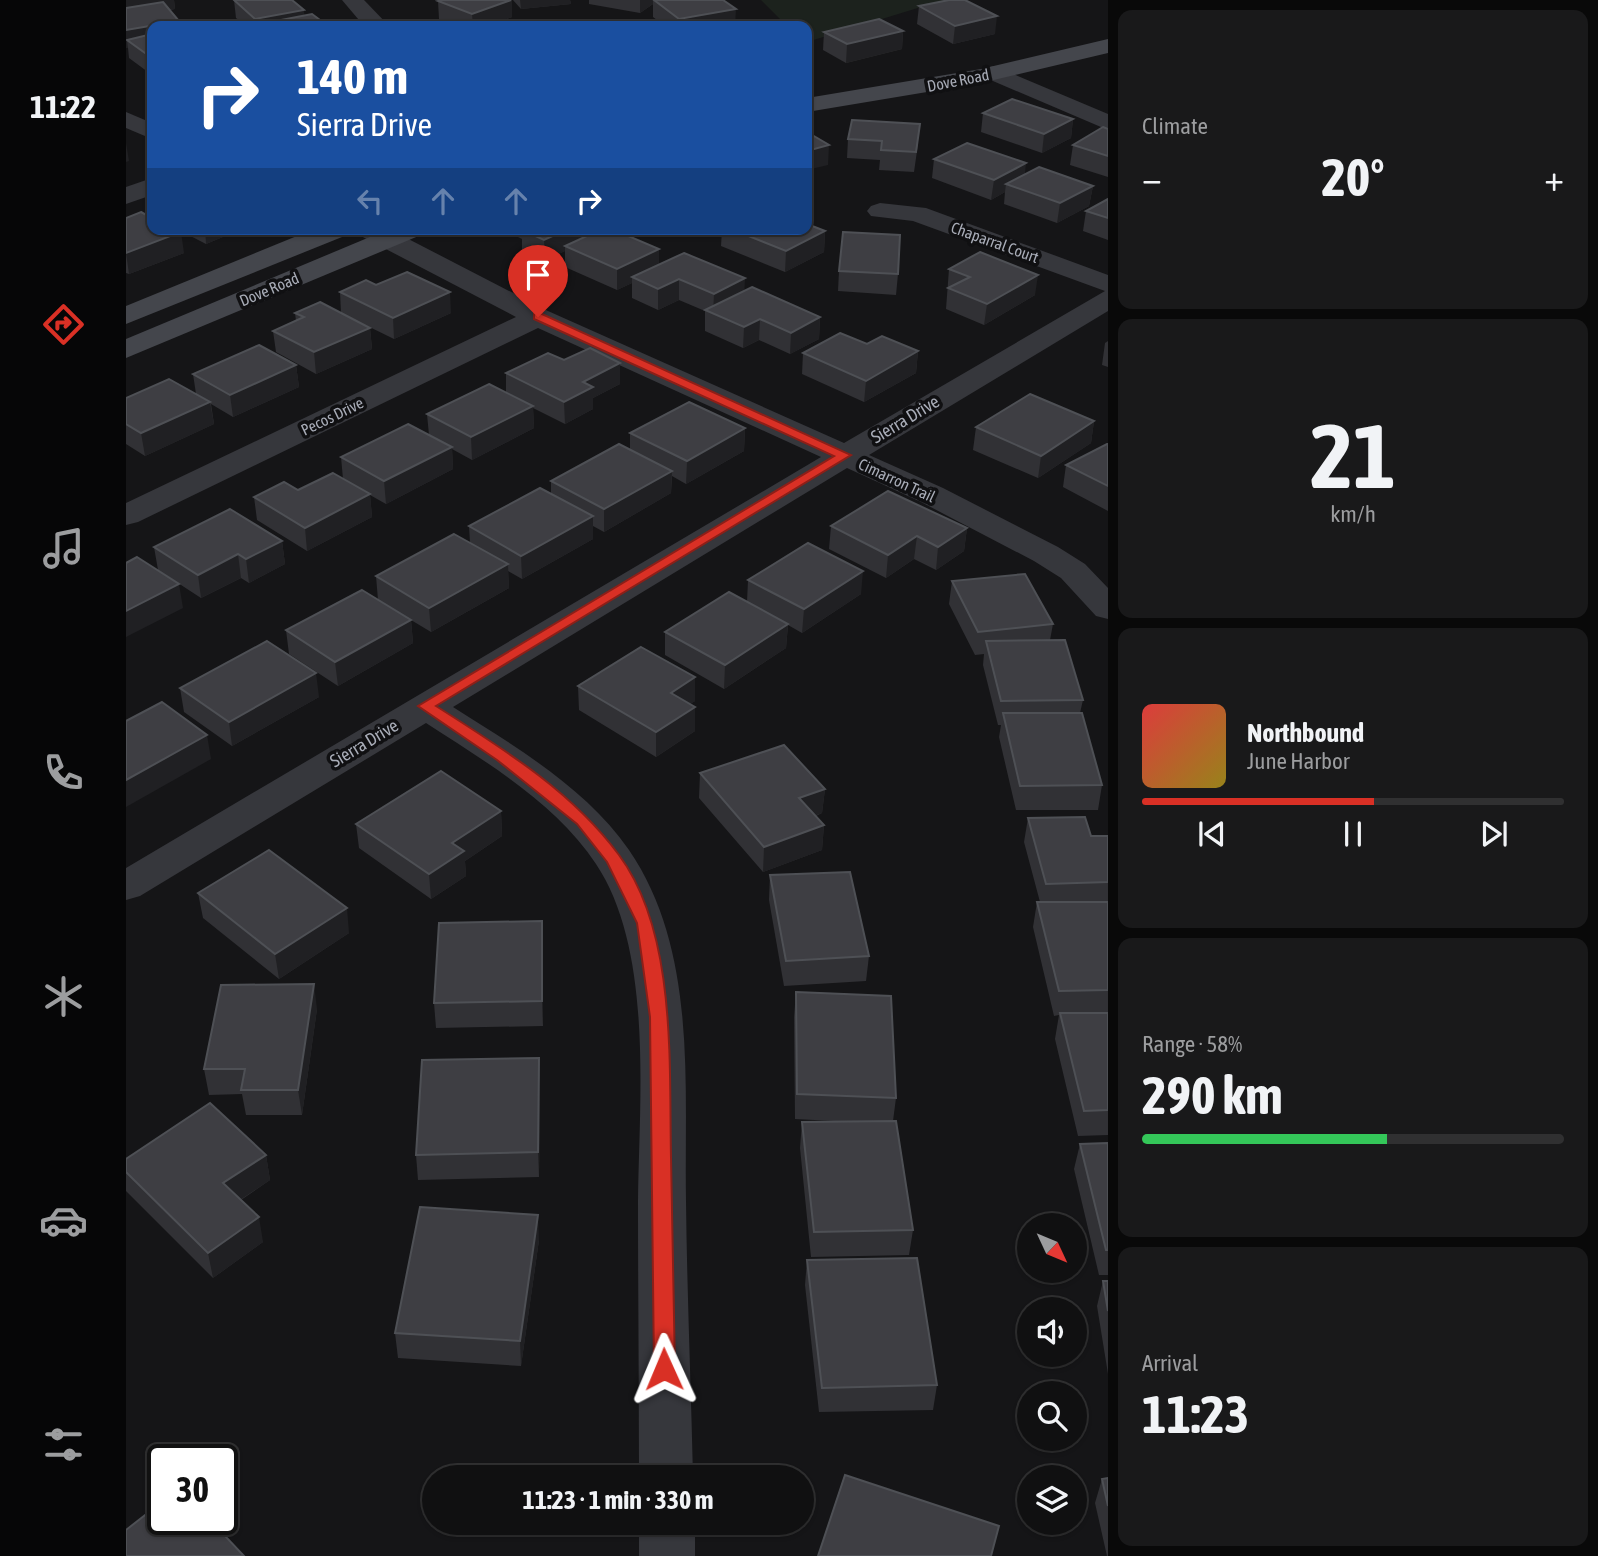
<!DOCTYPE html>
<html lang="en">
<head>
<meta charset="utf-8">
<style>
  body { margin:0; font-family:"Asap Condensed",sans-serif; background:#19191a; color:#f1f3f6; height:100vh; display:flex; flex-direction:column; font-size:26px; white-space:nowrap }
  * { box-sizing:border-box; margin:0 }
  p { font-size:23px; color:#9c9d9f }
  .icon { flex:none; width:38px; height:38px; fill:none; stroke:currentColor; stroke-width:2; stroke-linecap:round; stroke-linejoin:round }
  .map { position:relative; flex:1; overflow:hidden }
  .panel { display:flex; flex-direction:column; gap:10px; padding:10px; background:#090909; width:490px }
  .panel>* { flex:none }
  .hud { position:absolute; left:21px; top:21px; width:665px; height:214px; border-radius:14px; box-shadow:0 2px 5px #0004,0 0 0 2px #303031; background:#1a4fa0; color:#fff; overflow:hidden }
  .needle { width:46px; rotate:134deg }
  .tools { position:absolute; left:891px; top:1213px; display:grid; gap:14px }
  .tools a { display:grid; place-items:center; width:70px; height:70px; border-radius:50%; background:#101011; box-shadow:0 2px 5px #0004,0 0 0 2px #303031; font-size:35px }
  .speed { position:absolute; left:21px; top:1444px; display:flex; gap:14px; font-size:35px; font-weight:700; text-align:center }
  .speed>* { display:grid; place-content:center; width:91px; height:91px; border-radius:50%; background:#101011; box-shadow:0 2px 5px #0004,0 0 0 2px #303031; line-height:1 }
  .speed .limit { border:4px solid #111; border-radius:10px; background:#fff; color:#111 }
  .pin { position:absolute; display:grid; place-items:center; width:60px; height:60px; color:#fff; margin:-72px -30px; border-radius:50% 50% 50% 0; rotate:-45deg; box-shadow:0 0 7px #0007 }
  .pin .icon { rotate:45deg }
  .me { position:absolute; width:77px; margin:-38px; rotate:359deg; stroke-linejoin:round; filter:drop-shadow(0 0 5px #0008) }
  .turn { display:flex; align-items:center; gap:24px; height:147px; padding:0 35px; font-size:32px }
  .turn .icon { width:91px; height:91px; stroke-width:2.5 }
  .turn b { display:block; font-size:49px; line-height:60px }
  .lanes { display:flex; align-items:center; height:66px; padding:0 35px; background:#0003; justify-content:center; gap:35px; direction:ltr }
  .lanes .off { opacity:.35 }
  .big { font-size:52px; font-weight:700; line-height:1.1 }
  .panel .tile { flex:1; display:flex; flex-direction:column; justify-content:center; gap:10px; min-width:0; padding:0 24px; border-radius:14px; background:#19191a }
  .panel .dial { align-items:center; gap:0 }
  .dial b { font-size:91px; line-height:1 }
  .song { display:flex; align-items:center; gap:21px }
  .cover { width:84px; height:84px; border-radius:10px; background:linear-gradient(135deg,hsl(0 70% 55%),hsl(50 70% 35%)) }
  .played { height:7px; border-radius:4px; background:linear-gradient(90deg,#d93025 55%,#303031 55%) }
  .keys { display:flex; justify-content:space-around; direction:ltr }
  .heat { display:flex; justify-content:space-between; align-items:center; font-size:38px; direction:ltr }
  .charge { height:10px; border-radius:5px; background:linear-gradient(90deg,#34c759 58%,#303031 0) }
  .trip { position:absolute; left:296px; top:1465px; width:392px; height:70px; border-radius:35px; background:#101011; box-shadow:0 2px 5px #0004,0 0 0 2px #303031; font-weight:700; line-height:70px; text-align:center }
  main { display:flex; flex:1; min-height:0 }
  .tabs { display:flex; flex-direction:column; width:126px; justify-content:space-around; align-items:center; background:#060607; color:#9c9d9f }
  .tabs .icon { width:49px; height:49px }
  .tabs .selected { color:#d93025 }
  .tabs b { font-size:32px; color:#f1f3f6 }
  .map>svg:first-child { display:block }
</style>
</head>
<body>
<main>
<nav class="tabs">
<b>11:22</b>
<svg class="icon selected" aria-label="directions" viewBox="0 0 24 24"><path d="M12 3l9 9-9 9-9-9zM9 14v-3h6M13 9l2 2-2 2"/></svg>
<svg class="icon" aria-label="music" viewBox="0 0 24 24"><path d="M9 18V5l10-2v13"/><circle cx="6" cy="18" r="3"/><circle cx="16" cy="16" r="3"/></svg>
<svg class="icon" aria-label="phone" viewBox="0 0 24 24"><path d="M5 4h4l2 5-3 2q2 4 5 5l2-3 5 2v4C11 20 4 13 5 4z"/></svg>
<svg class="icon" aria-label="climate" viewBox="0 0 24 24"><path d="M12 3v18M4 7l16 10M4 17L20 7"/></svg>
<svg class="icon" aria-label="car" viewBox="0 0 24 24"><path d="M5 17H2v-5l4-1 3-4h7l3 4 3 1v5h-3M9 17h6M6 11h13"/><circle cx="7" cy="17" r="2"/><circle cx="17" cy="17" r="2"/></svg>
<svg class="icon" aria-label="filters" viewBox="0 0 24 24"><path d="M4 7h16M4 17h16"/><circle cx="9" cy="7" r="2"/><circle cx="15" cy="17" r="2"/></svg>
</nav>
<div class="map">
<svg width="982" height="1556" viewBox="0 0 982 1556">
  <rect width="100%" height="100%" fill="#151517"/>
  <polygon fill="#1c221d" points="635,0 830,0 808,3 681,42 681,26 661,26"/>
  <g fill="none" stroke-linecap="round" stroke-linejoin="round">
    <g fill="#36373c" fill-rule="evenodd">
      <polygon points="216,0 238,0 263,26 238,26"/>
      <polygon points="868,66 982,114 982,130 860,78 857,73 860,68"/>
      <polygon points="0,112 26,123 26,139 0,128"/>
      <polygon points="26,178 26,195 0,204 0,187"/>
      <path d="M754 203 800 208 982 275V311L743 455 817 488 932 547 959 564 982 588V619L970 616 935 578 908 561 795 502 721 468 327 707C390 747 460 788 503 850 572 951 558 1085 560 1201 561 1293 565 1385 567 1477H513C513 1385 512 1293 512 1201 513 1101 528 951 470 864 430 803 360 762 300 723L14 896 0 900V868L695 457 412 328 12 522 0 525V503L390 317 233 235 229 229H263L422 311 718 443 979 291 787 221 745 216 741 211 745 206Z"/>
      <rect x="513" y="1522" width="56" height="34"/>
    </g>
    <g fill="#44464c" fill-rule="evenodd">
      <polygon points="982,39 982,53 855,83 681,112 681,98 855,69"/>
      <polygon points="188,229 225,229 221,235 0,324 0,306"/>
      <polygon points="263,229 299,229 295,235 0,358 0,339"/>
    </g>
  </g>
  <g fill="#313135">
    <polygon points="0,0 48,0 49,9 44,10 26,26 26,75 3,58 2,48 0,47"/>
    <polygon points="108,0 178,15 202,26 120,26 110,18"/>
    <polygon points="386,0 386,17 362,26 332,26 313,19 312,1"/>
    <polygon points="387,0 444,0 445,4 395,9"/>
    <polygon points="463,0 597,0 609,26 539,26 527,17 527,4 514,13 463,4"/>
    <polygon points="793,6 869,34 827,44 791,24"/>
    <polygon points="777,31 776,49 720,63 697,50 698,32"/>
    <polygon points="857,113 947,119 945,138 916,153 855,132"/>
    <polygon points="982,129 982,177 944,165 947,145"/>
    <polygon points="722,139 792,144 788,172 753,170 754,160 721,158"/>
    <polygon points="808,159 967,186 963,206 931,223 878,204 879,192 865,200 806,178"/>
    <polygon points="982,199 982,240 957,231 960,211"/>
    <polygon points="0,218 58,253 3,274 0,273"/>
    <polygon points="51,229 116,229 80,244"/>
    <polygon points="376,229 463,229 463,235 533,264 618,291 694,317 693,339 664,354 633,340 617,348 579,331 579,311 553,300 532,310 506,298 506,283 491,290 439,267 439,251 419,260 396,250 396,239"/>
    <polygon points="596,229 681,229 699,231 698,252 659,272 595,246"/>
    <polygon points="823,269 909,295 858,325 820,309"/>
    <polygon points="713,271 772,274 770,295 712,291"/>
    <polygon points="250,285 325,313 268,339 215,313 214,292"/>
    <polygon points="169,313 244,328 246,349 190,374 150,352 147,331 170,321"/>
    <polygon points="982,341 982,367 976,365 979,343"/>
    <polygon points="741,344 792,351 790,373 738,402 676,374 677,353"/>
    <polygon points="438,360 494,363 494,384 467,398 467,409 439,424 407,408 408,428 346,460 326,449 327,469 260,504 244,495 246,517 181,551 131,520 128,497 172,490 217,479 215,457 303,435 301,414 380,392 380,373"/>
    <polygon points="170,365 173,387 107,417 85,404 88,424 19,456 0,444 0,398 70,394 67,374"/>
    <polygon points="968,421 965,443 912,478 847,450 850,427"/>
    <polygon points="619,428 618,451 560,484 546,476 545,493 478,532 467,526 467,539 396,579 382,571 383,588 305,632 285,620 287,643 212,686 163,654 160,630 252,600 250,576 344,543 343,526 425,494 425,481 504,450 504,433"/>
    <polygon points="982,444 982,511 937,487 940,465"/>
    <polygon points="705,526 841,528 838,551 810,570 788,559 760,578 703,549"/>
    <polygon points="156,541 159,564 123,583 115,578 75,598 32,570 28,547"/>
    <polygon points="622,580 735,594 676,633 662,625 660,648 598,689 539,655 539,632 621,602"/>
    <polygon points="826,581 927,624 924,640 957,700 954,713 976,785 972,810 890,810 873,737 875,725 872,725 857,665 858,654 849,655 823,604"/>
    <polygon points="452,686 569,701 564,704 569,731 530,757 453,710"/>
    <polygon points="54,688 193,697 106,746 58,712"/>
    <polygon points="574,773 699,789 696,813 690,816 698,825 696,850 637,872 573,798"/>
    <polygon points="375,811 376,836 339,861 340,876 305,899 233,848 230,824"/>
    <polygon points="902,818 965,836 982,836 982,1135 952,1136 929,1039 933,1015 928,1016 907,927 911,902 914,902 898,842"/>
    <polygon points="644,875 743,956 740,981 658,986 643,900"/>
    <polygon points="72,893 223,933 153,979 77,918"/>
    <polygon points="416,921 417,1026 310,1028 308,1003"/>
    <polygon points="670,992 770,1098 767,1121 787,1230 783,1255 685,1257 674,1148 676,1122 727,1122 669,1119 668,1017"/>
    <polygon points="191,1009 176,1115 120,1115 116,1094 83,1095 78,1069"/>
    <polygon points="413,1058 414,1083 413,1177 292,1180 290,1155"/>
    <polygon points="982,1143 982,1275 973,1275 948,1169 954,1144"/>
    <polygon points="140,1155 144,1180 115,1200 137,1242 87,1278 0,1191 0,1159"/>
    <polygon points="413,1240 395,1366 272,1358 269,1333"/>
    <polygon points="681,1260 811,1385 807,1410 693,1412 679,1285"/>
    <polygon points="977,1281 982,1281 982,1374 971,1306"/>
    <polygon points="982,1478 982,1556 981,1556 969,1503 976,1479"/>
  </g>
  <g fill="#202023">
    <polygon points="0,0 48,0 49,9 0,15"/>
    <polygon points="386,0 386,17 362,26 347,26 346,14"/>
    <polygon points="394,0 444,0 445,4 395,9"/>
    <polygon points="514,0 527,0 527,4 514,13"/>
    <polygon points="610,9 609,26 553,26 553,19"/>
    <polygon points="178,10 179,26 139,23 139,26 130,26 129,19"/>
    <polygon points="871,16 869,34 827,44 829,26"/>
    <polygon points="53,21 54,26 26,26 26,44 1,40 2,48 0,48 0,30"/>
    <polygon points="777,31 776,49 720,63 721,44"/>
    <polygon points="947,119 945,138 916,153 918,134"/>
    <polygon points="0,143 3,161 0,162"/>
    <polygon points="703,145 702,165 681,170 681,151"/>
    <polygon points="900,163 898,183 880,184 879,192 865,200 868,180"/>
    <polygon points="967,186 963,206 931,223 934,203"/>
    <polygon points="79,229 116,229 80,244"/>
    <polygon points="442,229 463,229 463,240 439,246 439,251 419,260 418,240"/>
    <polygon points="699,231 698,252 659,272 660,251"/>
    <polygon points="55,232 58,253 3,274 0,253"/>
    <polygon points="533,249 533,270 506,277 506,283 491,290 491,269"/>
    <polygon points="912,275 909,295 858,325 861,304"/>
    <polygon points="619,278 618,299 587,313 588,294"/>
    <polygon points="553,279 553,300 532,310 532,289"/>
    <polygon points="324,292 325,313 268,339 267,318"/>
    <polygon points="694,317 693,339 664,354 665,333"/>
    <polygon points="634,319 633,340 617,348 618,327"/>
    <polygon points="244,328 246,349 190,374 188,352"/>
    <polygon points="792,351 790,373 738,402 740,381"/>
    <polygon points="494,363 494,384 467,398 467,409 439,424 438,402 457,382"/>
    <polygon points="170,365 173,387 107,417 104,395"/>
    <polygon points="84,402 88,424 19,456 15,433"/>
    <polygon points="407,406 408,428 346,460 345,437"/>
    <polygon points="968,421 965,443 912,478 915,456"/>
    <polygon points="619,428 618,451 560,484 561,461"/>
    <polygon points="326,447 327,469 260,504 258,481"/>
    <polygon points="546,471 545,493 478,532 478,509"/>
    <polygon points="244,494 246,517 181,551 179,528"/>
    <polygon points="467,516 467,539 396,579 395,556"/>
    <polygon points="841,528 838,551 810,570 812,547"/>
    <polygon points="791,536 788,559 760,578 762,555"/>
    <polygon points="156,541 159,564 123,583 120,559"/>
    <polygon points="112,554 115,578 75,598 72,575"/>
    <polygon points="382,564 383,588 305,632 303,608"/>
    <polygon points="737,571 735,594 676,633 678,609"/>
    <polygon points="53,584 57,608 0,637 0,611"/>
    <polygon points="285,620 287,643 212,686 209,662"/>
    <polygon points="662,624 660,648 598,689 599,665"/>
    <polygon points="190,673 193,697 106,746 103,722"/>
    <polygon points="569,677 569,701 545,717 545,693"/>
    <polygon points="569,707 569,731 530,757 530,732"/>
    <polygon points="81,735 85,759 0,807 0,780"/>
    <polygon points="699,789 696,813 672,822 673,798"/>
    <polygon points="375,811 376,836 339,861 340,876 305,899 303,874 326,843"/>
    <polygon points="698,825 696,850 637,872 638,847"/>
    <polygon points="221,908 223,933 153,979 149,954"/>
    <polygon points="416,921 417,946 417,1026 416,1001"/>
    <polygon points="188,984 191,1009 176,1115 172,1090"/>
    <polygon points="413,1058 414,1083 413,1177 412,1152"/>
    <polygon points="140,1155 144,1180 102,1208 97,1183"/>
    <polygon points="412,1215 413,1240 395,1366 394,1341"/>
    <polygon points="133,1217 137,1242 87,1278 82,1253"/>
  </g>
  <g fill="#3e3e43" stroke="#4e5055" stroke-width="2">
    <polygon points="108,0 166,0 178,10 129,19"/>
    <polygon points="316,0 385,0 346,14 312,1"/>
    <polygon points="528,0 597,0 610,9 553,19"/>
    <polygon points="823,0 839,0 871,16 829,26 793,6"/>
    <polygon points="37,2 53,21 0,30 0,8"/>
    <polygon points="186,14 202,26 143,26 139,23"/>
    <polygon points="753,19 777,31 721,44 698,32"/>
    <polygon points="26,34 26,58 1,40"/>
    <polygon points="886,99 947,119 918,134 857,113"/>
    <polygon points="726,120 794,124 790,152 755,150 756,141 722,139"/>
    <polygon points="977,127 982,129 982,156 947,145"/>
    <polygon points="681,132 703,145 681,151"/>
    <polygon points="841,143 900,163 868,180 808,159"/>
    <polygon points="913,167 967,186 934,203 880,184"/>
    <polygon points="982,199 982,218 960,211"/>
    <polygon points="15,212 26,218 26,229 49,229 55,232 0,253 0,218"/>
    <polygon points="681,224 699,231 660,251 605,229 681,229"/>
    <polygon points="397,229 442,229 418,240 396,230"/>
    <polygon points="476,229 486,229 533,249 491,269 439,246"/>
    <polygon points="717,232 774,235 772,274 713,271"/>
    <polygon points="854,252 912,275 861,304 822,288 844,277 823,269"/>
    <polygon points="558,253 619,278 588,294 553,279 532,289 506,277"/>
    <polygon points="281,272 324,292 267,318 214,292 240,280 250,285"/>
    <polygon points="626,287 694,317 665,333 634,319 618,327 579,310"/>
    <polygon points="194,302 244,328 188,352 147,331 178,317 169,313"/>
    <polygon points="714,333 741,344 756,336 792,351 740,381 677,353"/>
    <polygon points="133,345 170,365 104,395 67,374"/>
    <polygon points="464,348 494,363 457,382 467,387 438,402 380,373 422,353 438,360"/>
    <polygon points="43,379 84,402 15,433 0,424 0,398"/>
    <polygon points="363,384 407,406 345,437 301,414"/>
    <polygon points="904,394 968,421 915,456 850,427"/>
    <polygon points="563,402 619,428 561,461 504,433"/>
    <polygon points="282,424 326,447 258,481 215,457"/>
    <polygon points="493,444 546,471 478,509 425,481"/>
    <polygon points="981,444 982,444 982,486 940,465"/>
    <polygon points="207,473 244,494 179,528 128,497 158,482 172,490"/>
    <polygon points="414,488 467,516 395,556 343,526"/>
    <polygon points="762,491 841,528 812,547 791,536 762,555 705,526"/>
    <polygon points="104,509 156,541 120,559 112,554 72,575 28,547"/>
    <polygon points="328,534 382,564 303,608 250,576"/>
    <polygon points="682,543 737,571 678,609 622,580"/>
    <polygon points="11,557 53,584 0,611 0,563"/>
    <polygon points="899,574 927,624 852,632 826,581"/>
    <polygon points="236,590 285,620 209,662 160,630"/>
    <polygon points="603,592 662,624 599,665 539,632"/>
    <polygon points="939,640 957,700 875,701 860,641"/>
    <polygon points="141,641 190,673 103,722 54,688"/>
    <polygon points="515,647 569,677 545,693 569,707 530,732 452,686"/>
    <polygon points="36,702 81,735 0,780 0,721"/>
    <polygon points="877,713 956,713 976,785 894,786"/>
    <polygon points="658,745 699,789 673,798 698,825 638,847 574,773"/>
    <polygon points="315,771 375,811 326,843 338,851 303,874 230,824"/>
    <polygon points="959,817 965,836 982,836 982,882 920,884 902,818"/>
    <polygon points="143,850 221,908 149,954 72,893"/>
    <polygon points="724,872 743,956 660,961 644,875"/>
    <polygon points="911,902 982,902 982,990 933,991"/>
    <polygon points="416,921 416,1001 308,1003 313,923"/>
    <polygon points="188,984 172,1090 115,1090 119,1069 78,1069 95,985"/>
    <polygon points="670,992 765,996 770,1098 671,1094"/>
    <polygon points="934,1013 982,1013 982,1110 958,1111"/>
    <polygon points="413,1058 412,1152 290,1155 296,1060"/>
    <polygon points="84,1103 140,1155 97,1183 133,1217 82,1253 0,1172 0,1159"/>
    <polygon points="770,1121 787,1230 688,1232 676,1122"/>
    <polygon points="982,1143 982,1250 980,1250 954,1144"/>
    <polygon points="294,1207 412,1215 394,1341 269,1333"/>
    <polygon points="791,1258 811,1385 696,1388 681,1260"/>
    <polygon points="977,1281 982,1281 982,1311"/>
    <polygon points="719,1475 873,1526 865,1556 692,1556"/>
    <polygon points="982,1478 982,1506 976,1479"/>
    <polygon points="37,1501 37,1519 83,1519 118,1556 0,1556 0,1530"/>
  </g>
  <path fill="#d93025" stroke="#8d1f18" stroke-width="2" d="M408 314H416L725 455 310 706C376 748 446 791 493 855 551 933 543 1064 545 1157 546 1228 548 1298 549 1369L546 1375 538 1378 531 1375 528 1369 524 1017 511 923 481 862 451 824 371 760 292 706 708 456 408 319Z"/>
  <g text-anchor="middle" dominant-baseline="central" stroke-width="7" stroke-linejoin="round" paint-order="stroke">
    <g font-size="16" fill="#a8acb7" stroke="#101012">
      <text transform="translate(832 80) rotate(-11)">Dove Road</text>
      <text transform="translate(869 242) rotate(20)">Chaparral Court</text>
      <text transform="translate(143 289) rotate(-23)">Dove Road</text>
      <text transform="translate(206 416) rotate(-26)">Pecos Drive</text>
      <text transform="translate(771 480) rotate(25)">Cimarron Trail</text>
    </g>
    <g font-size="18" fill="#a8acb7" stroke="#101012">
      <text transform="translate(779 419) rotate(-31)">Sierra Drive</text>
      <text transform="translate(238 743) rotate(-31)">Sierra Drive</text>
    </g>
  </g>
</svg>
<div class="tools">
<a><svg class="needle" viewBox="-14 -14 28 28"><path d="M0-13l5 13h-10z" fill="#e53935"/><path d="M0 13l5-13h-10z" fill="#9c9d9f"/></svg></a>
<a><svg class="icon" aria-label="sound" viewBox="0 0 24 24"><path d="M4 9h4l5-4v14l-5-4H4zM17 9q2 3 0 6"/></svg></a>
<a><svg class="icon" aria-label="search" viewBox="0 0 24 24"><circle cx="10" cy="10" r="6"/><path d="M15 15l6 6"/></svg></a>
<a><svg class="icon" aria-label="layers" viewBox="0 0 24 24"><path d="M12 4l9 5-9 5-9-5zM3 14l9 5 9-5"/></svg></a>
</div>
<div class="speed"><div class="limit">30</div></div>
<div class="pin" style="left:412px;top:317px;background:#d93025"><svg class="icon" aria-label="arrive" viewBox="0 0 24 24"><path d="M6 21V4h12l-3 4 3 4H6"/></svg></div>
<svg class="me" style="left:538px;top:1369px" viewBox="-20 -20 40 40"><path d="M0-17L14 15 0 8-14 15z" fill="#d93025" stroke="#fff" stroke-width="4"/></svg>
<div class="trip">11:23 · 1 min · 330 m</div>
<div class="hud">
<div class="turn"><svg class="icon" aria-label="right" viewBox="0 0 24 24"><path d="M7 20v-9h11M14 6l5 5-5 5"/></svg><div><b>140 m</b>Sierra Drive</div></div>
<div class="lanes"><svg class="icon off" aria-label="left" viewBox="0 0 24 24"><path d="M17 20v-9H6M10 6l-5 5 5 5"/></svg><svg class="icon off" aria-label="ahead" viewBox="0 0 24 24"><path d="M12 20V5M6 11l6-6 6 6"/></svg><svg class="icon off" aria-label="ahead" viewBox="0 0 24 24"><path d="M12 20V5M6 11l6-6 6 6"/></svg><svg class="icon" aria-label="right" viewBox="0 0 24 24"><path d="M7 20v-9h11M14 6l5 5-5 5"/></svg></div>
</div>
</div>
<section class="panel">
<div class="tile"><p>Climate</p>
<div class="heat"><a>−</a><b class="big">20°</b><a>+</a></div>
</div>
<div class="tile dial"><b>21</b><p>km/h</p></div>
<div class="tile">
<div class="song"><i class="cover"></i><div><b>Northbound</b><p>June Harbor</p></div></div>
<div class="played"></div>
<div class="keys"><svg class="icon" aria-label="previous" viewBox="0 0 24 24"><path d="M18 5L8 12l10 7zM5 5v14"/></svg><svg class="icon" aria-label="pause" viewBox="0 0 24 24"><path d="M8 5v14M16 5v14"/></svg><svg class="icon" aria-label="next" viewBox="0 0 24 24"><path d="M6 5l10 7-10 7zM19 5v14"/></svg></div>
</div>
<div class="tile"><p>Range · 58%</p><b class="big">290 km</b><div class="charge"></div></div>
<div class="tile"><p>Arrival</p><b class="big">11:23</b></div>
</section>
</main>
</body>
</html>
